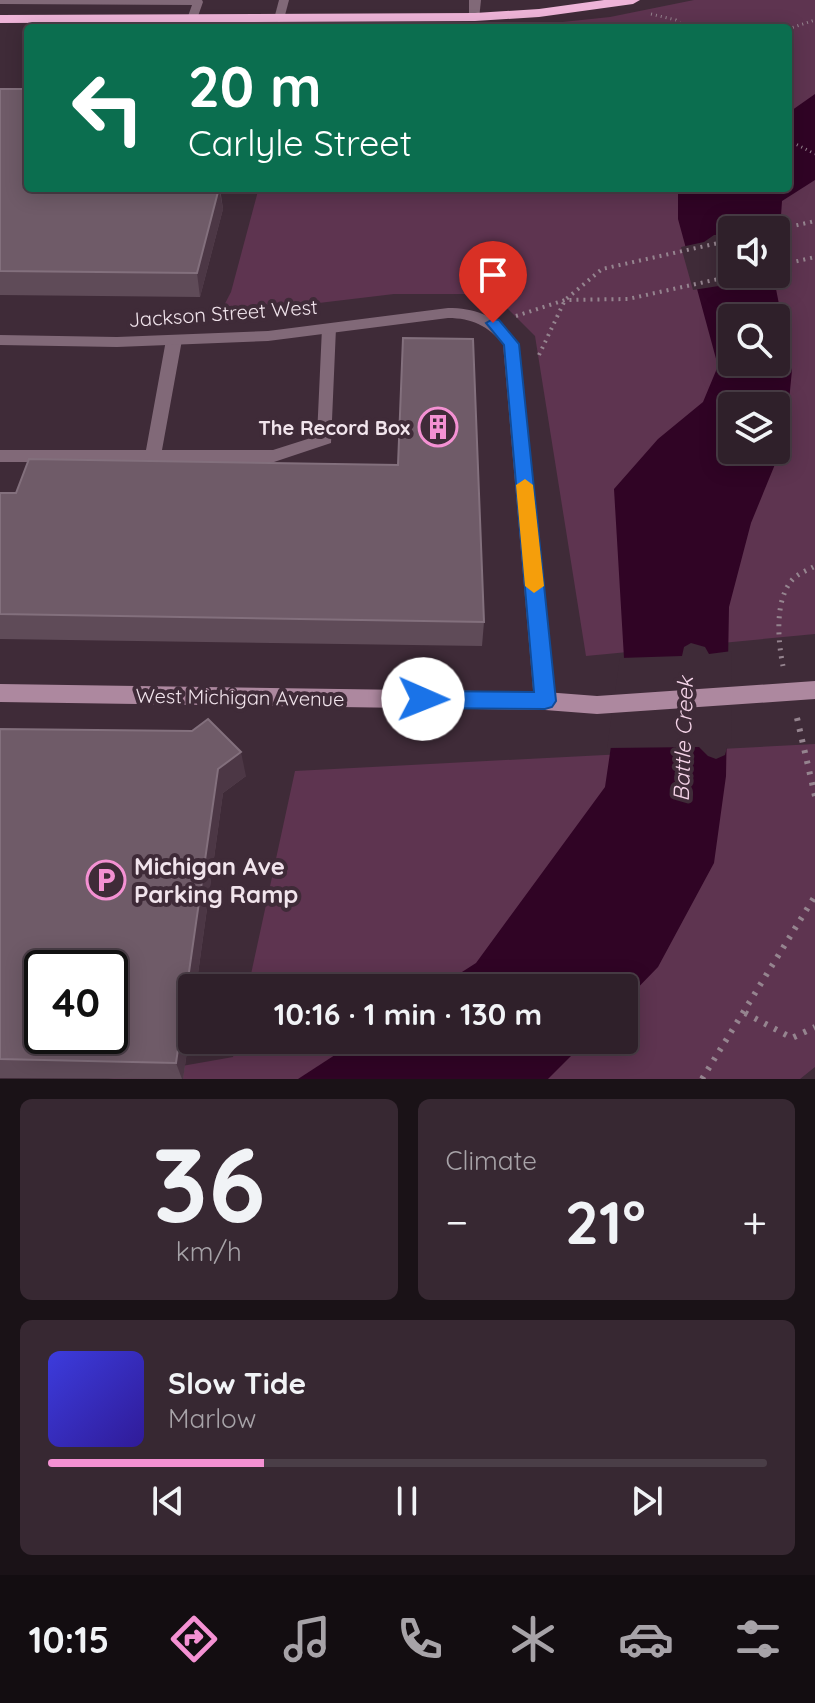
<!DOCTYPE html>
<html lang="en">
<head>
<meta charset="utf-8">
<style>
  body { margin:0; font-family:Quicksand,sans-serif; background:#372832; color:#f1f3f6; height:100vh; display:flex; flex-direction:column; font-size:30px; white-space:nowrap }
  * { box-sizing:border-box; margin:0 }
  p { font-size:26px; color:#a7a3a8 }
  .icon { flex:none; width:44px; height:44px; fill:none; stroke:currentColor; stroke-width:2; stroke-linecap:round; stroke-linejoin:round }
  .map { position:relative; height:1079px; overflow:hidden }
  .panel { display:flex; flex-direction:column; gap:20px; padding:20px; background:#1a1217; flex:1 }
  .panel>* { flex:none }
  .top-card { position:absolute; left:24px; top:24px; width:768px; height:168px; border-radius:8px; box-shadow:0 4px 20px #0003,0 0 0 2px #4a3e47; background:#0b6e4f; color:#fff; overflow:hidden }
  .buttons { position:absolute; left:718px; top:216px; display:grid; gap:16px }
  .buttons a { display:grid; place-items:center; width:72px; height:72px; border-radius:8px; background:#2f202a; box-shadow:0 4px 20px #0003,0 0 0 2px #4a3e47; font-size:40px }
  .speed { position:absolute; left:24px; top:950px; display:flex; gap:16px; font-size:40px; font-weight:700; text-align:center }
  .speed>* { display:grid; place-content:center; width:104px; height:104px; border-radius:50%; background:#2f202a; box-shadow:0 4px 20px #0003,0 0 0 2px #4a3e47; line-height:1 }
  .speed .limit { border:4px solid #111; border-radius:12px; background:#fff; color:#111 }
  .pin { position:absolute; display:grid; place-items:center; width:68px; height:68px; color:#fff; margin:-82px -34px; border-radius:50% 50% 50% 0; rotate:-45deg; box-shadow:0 0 8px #0007 }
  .pin .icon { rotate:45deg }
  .me { position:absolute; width:88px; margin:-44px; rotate:91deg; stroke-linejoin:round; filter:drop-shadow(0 0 6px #0008) }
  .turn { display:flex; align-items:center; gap:28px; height:168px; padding:0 32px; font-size:36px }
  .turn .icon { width:104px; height:104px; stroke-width:2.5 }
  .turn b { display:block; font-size:56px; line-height:68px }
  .big { font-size:60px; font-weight:800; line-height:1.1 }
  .panel .tile { flex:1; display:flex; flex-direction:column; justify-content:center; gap:12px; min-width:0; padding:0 28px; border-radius:12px; background:#372832 }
  .panel .dial { align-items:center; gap:0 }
  .dial b { font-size:104px; line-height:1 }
  .song { display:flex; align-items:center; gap:24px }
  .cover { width:96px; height:96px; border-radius:12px; background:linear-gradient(135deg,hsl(240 70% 55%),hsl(250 70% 35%)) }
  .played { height:8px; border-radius:4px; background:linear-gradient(90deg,#f491d3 30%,#4a3e47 30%) }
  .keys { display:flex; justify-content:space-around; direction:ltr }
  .heat { display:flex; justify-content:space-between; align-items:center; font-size:44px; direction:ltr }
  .panel .tiles { flex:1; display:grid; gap:20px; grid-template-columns:1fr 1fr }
  .tile:last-child { grid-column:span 2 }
  .trip { position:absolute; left:178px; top:974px; width:460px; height:80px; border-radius:8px; background:#2f202a; box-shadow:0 4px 20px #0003,0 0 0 2px #4a3e47; font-weight:800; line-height:80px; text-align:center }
  .tabs { display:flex; height:128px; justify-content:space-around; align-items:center; background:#130d11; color:#a7a3a8 }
  .tabs .icon { width:56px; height:56px }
  .tabs .on { color:#f491d3 }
  .tabs b { font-size:36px; color:#f1f3f6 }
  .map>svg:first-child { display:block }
</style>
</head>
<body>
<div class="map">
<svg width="815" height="1079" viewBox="0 0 815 1079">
  <rect width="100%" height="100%" fill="#3f2b38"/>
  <g fill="#5e3450" fill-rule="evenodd">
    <path d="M694 0H815V634L586 656 535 336 493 294H394L219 315 231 292 258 191 222 192 223 188H788V28H506L610 17ZM732 230H776V274H732ZM732 318H776V362H732ZM732 406H776V450H732Z"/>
    <polygon points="815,744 815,1067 800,1079 108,1079 233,1057 237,1040 624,1040 624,988 248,988 295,771"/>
  </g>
  <g fill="#300425" fill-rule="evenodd">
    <path d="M815 94V180L782 201 776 289 792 370 788 411 778 457 751 523 729 607 726 776 714 863 658 967 624 1002V988H437L476 963 605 787 624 658 614 489 658 439 703 402 718 366 678 219V188H788V113ZM732 230H776V274H732ZM732 318H776V362H732ZM732 406H776V450H732Z"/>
    <polygon points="358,1040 587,1040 548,1079 298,1079"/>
  </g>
  <g fill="#3f2b38">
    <polygon points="714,235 732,235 732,274 766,274 764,279 693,290 681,247 704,242"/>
    <polygon points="691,643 705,647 709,654 732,651 731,743 728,744 725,755 716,759 708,756 699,747 607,748 620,658 682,656 684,647"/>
  </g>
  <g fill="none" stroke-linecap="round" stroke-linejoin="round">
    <g stroke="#95848f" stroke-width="3" stroke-dasharray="1 4" stroke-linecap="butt">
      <polyline points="651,14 676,20 686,28"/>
      <polyline points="788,29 815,20"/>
      <polyline points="788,140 815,154"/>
    </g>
    <g stroke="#95848f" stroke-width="4" stroke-dasharray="2 5" stroke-linecap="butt">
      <polyline points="776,230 815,221"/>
      <polyline points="720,242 732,257"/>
      <polyline points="776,266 815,257"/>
      <polyline points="516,316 565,300 628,299 741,274"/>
      <polyline points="539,355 565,300 602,269 732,240"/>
    </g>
    <path stroke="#95848f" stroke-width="5" stroke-dasharray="2 6" stroke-linecap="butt" d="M783 666C778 642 774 599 793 579 799 573 808 570 815 566"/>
    <g stroke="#95848f" stroke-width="6" stroke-dasharray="3 8" stroke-linecap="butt">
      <polyline points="797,718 815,796"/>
      <polyline points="745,1013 792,1038 815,1027"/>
      <polyline points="702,1079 815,896"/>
    </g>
    <g fill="#816978" fill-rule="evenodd">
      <polygon points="0,0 202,0 203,2 197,19 192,22 187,19 192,5 0,4"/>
      <polygon points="279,0 289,0 284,19 279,22 274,19"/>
      <polygon points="329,324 336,328 331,443 274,462 0,462 0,450 146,450 166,340 174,335 182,340 162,450 273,450 317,436 322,328"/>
    </g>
    <g fill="#816978" fill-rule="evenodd">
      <polygon points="469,0 481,0 479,19 469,17"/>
      <path d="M448 308C479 308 501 319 519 344L556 701 553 708 545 710 537 708 534 701 503 344C488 326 472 318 448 318L268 341 117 347 0 345V335L117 337 268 331Z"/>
    </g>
    <polygon fill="#ad889f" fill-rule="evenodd" points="815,681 815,699 597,714 545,710 0,702 0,684 545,692 597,696"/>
    <polygon fill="#eeb4d8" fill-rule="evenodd" points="604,0 640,0 633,4 539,17 475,21 0,23 0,15 475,13 539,9"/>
  </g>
  <g fill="#5f4b58">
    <polygon points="0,89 28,188 220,188 223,209 200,297 0,295"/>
    <polygon points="0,493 16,493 484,622 482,646 0,639"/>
    <polygon points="0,729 246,776 223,793 196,988 192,988 192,1017 183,1079 0,1078"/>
  </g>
  <g fill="#4c3745">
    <polygon points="219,188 223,209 200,297 197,273"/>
    <polygon points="241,752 246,776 223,793 196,988 192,988 192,1017 183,1079 182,1079 176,1063 218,769"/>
  </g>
  <g fill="#6f5b68" stroke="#83707d" stroke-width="2" fill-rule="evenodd">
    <polygon points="0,89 28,89 28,188 219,188 197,273 0,271"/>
    <polygon points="403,338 473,339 484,622 0,614 0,493 16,493 29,459 398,465"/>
    <path d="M208 719 241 752 218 769 176 1063 0 1059V729L192 731ZM42 968H110V1036H42Z"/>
  </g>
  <polygon fill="#1a73e8" stroke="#114b97" stroke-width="2" points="493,319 499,320 519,344 556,701 552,707 545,709 423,708 416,705 413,699 416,693 423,691 534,692 504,345 486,323"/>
  <polygon fill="#f59e0b" points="525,479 533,485 544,586 534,593 525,586 516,485"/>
  <defs>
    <symbol id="building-ring" viewBox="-11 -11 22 22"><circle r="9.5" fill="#3f2b38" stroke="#f491d3" stroke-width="1.5"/><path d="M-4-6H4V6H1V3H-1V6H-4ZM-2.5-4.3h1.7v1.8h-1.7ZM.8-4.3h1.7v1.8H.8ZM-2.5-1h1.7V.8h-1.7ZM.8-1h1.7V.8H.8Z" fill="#f491d3"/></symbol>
    <symbol id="parking-ring" viewBox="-11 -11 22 22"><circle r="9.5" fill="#3f2b38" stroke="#f491d3" stroke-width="1.5"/><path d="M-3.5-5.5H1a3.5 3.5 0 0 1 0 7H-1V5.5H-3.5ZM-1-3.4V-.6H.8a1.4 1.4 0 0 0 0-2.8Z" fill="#f491d3"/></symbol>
  </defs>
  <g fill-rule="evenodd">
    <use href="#building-ring" x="416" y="405" width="44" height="44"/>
    <use href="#parking-ring" x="84" y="858" width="44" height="44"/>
  </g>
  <g text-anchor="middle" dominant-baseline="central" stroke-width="8" stroke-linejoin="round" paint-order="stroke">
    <g font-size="20" fill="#f1e4ec" stroke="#3f2b38">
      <text transform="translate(223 313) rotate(-4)">Jackson Street West</text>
      <text transform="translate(240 697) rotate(1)">West Michigan Avenue</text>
    </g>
    <g font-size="20" font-weight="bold" fill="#f1e4ec" stroke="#3f2b38" text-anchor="end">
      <text x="410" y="427">The Record Box</text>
    </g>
    <g font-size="22" font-style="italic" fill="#f6d5e9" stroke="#3f2b38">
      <text transform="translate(683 739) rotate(-88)">Battle Creek</text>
    </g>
    <g font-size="24" font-weight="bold" fill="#f1e4ec" stroke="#3f2b38" text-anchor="start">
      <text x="134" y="866">Michigan Ave<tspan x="134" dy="28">Parking Ramp</tspan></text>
    </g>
  </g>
</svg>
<div class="buttons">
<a><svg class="icon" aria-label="sound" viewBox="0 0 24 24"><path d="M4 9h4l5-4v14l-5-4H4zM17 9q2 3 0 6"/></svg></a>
<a><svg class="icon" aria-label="search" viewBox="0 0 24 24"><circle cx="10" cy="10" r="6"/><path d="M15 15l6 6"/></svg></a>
<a><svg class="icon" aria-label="layers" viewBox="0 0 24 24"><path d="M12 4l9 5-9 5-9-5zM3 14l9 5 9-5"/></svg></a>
</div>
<div class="speed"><div class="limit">40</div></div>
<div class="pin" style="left:493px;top:323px;background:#d93025"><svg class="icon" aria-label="arrive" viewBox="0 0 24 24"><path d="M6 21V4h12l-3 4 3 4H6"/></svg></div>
<svg class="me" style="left:423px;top:699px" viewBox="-20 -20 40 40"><circle r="19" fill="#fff"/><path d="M0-13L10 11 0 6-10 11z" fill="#1a73e8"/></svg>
<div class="trip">10:16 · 1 min · 130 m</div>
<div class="top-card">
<div class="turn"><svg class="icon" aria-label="left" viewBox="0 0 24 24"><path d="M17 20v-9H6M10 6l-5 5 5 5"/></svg><div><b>20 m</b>Carlyle Street</div></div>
</div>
</div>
<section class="panel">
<div class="tiles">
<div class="tile dial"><b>36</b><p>km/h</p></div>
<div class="tile"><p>Climate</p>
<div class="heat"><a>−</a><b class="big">21°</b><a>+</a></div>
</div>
<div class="tile">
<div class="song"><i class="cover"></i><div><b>Slow Tide</b><p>Marlow</p></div></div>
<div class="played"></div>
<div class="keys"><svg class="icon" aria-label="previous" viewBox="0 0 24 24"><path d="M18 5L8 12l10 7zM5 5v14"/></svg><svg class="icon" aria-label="pause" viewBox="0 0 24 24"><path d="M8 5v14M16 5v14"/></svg><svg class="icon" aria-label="next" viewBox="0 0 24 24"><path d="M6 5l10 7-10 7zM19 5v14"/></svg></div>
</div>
</div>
</section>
<nav class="tabs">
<b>10:15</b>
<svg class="icon on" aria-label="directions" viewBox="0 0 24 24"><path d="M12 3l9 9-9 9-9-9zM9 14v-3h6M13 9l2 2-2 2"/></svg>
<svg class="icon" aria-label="music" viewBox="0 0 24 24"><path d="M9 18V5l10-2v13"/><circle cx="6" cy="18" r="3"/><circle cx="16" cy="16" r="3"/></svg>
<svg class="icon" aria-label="phone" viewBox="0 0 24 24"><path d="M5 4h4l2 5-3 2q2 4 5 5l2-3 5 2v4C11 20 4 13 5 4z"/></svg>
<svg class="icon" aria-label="climate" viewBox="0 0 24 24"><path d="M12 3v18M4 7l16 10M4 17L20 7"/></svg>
<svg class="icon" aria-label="car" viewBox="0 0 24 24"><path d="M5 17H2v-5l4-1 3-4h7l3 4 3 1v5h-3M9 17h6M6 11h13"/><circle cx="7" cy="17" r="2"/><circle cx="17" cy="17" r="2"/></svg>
<svg class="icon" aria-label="filters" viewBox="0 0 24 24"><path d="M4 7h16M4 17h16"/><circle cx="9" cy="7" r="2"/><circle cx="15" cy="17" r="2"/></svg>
</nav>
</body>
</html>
